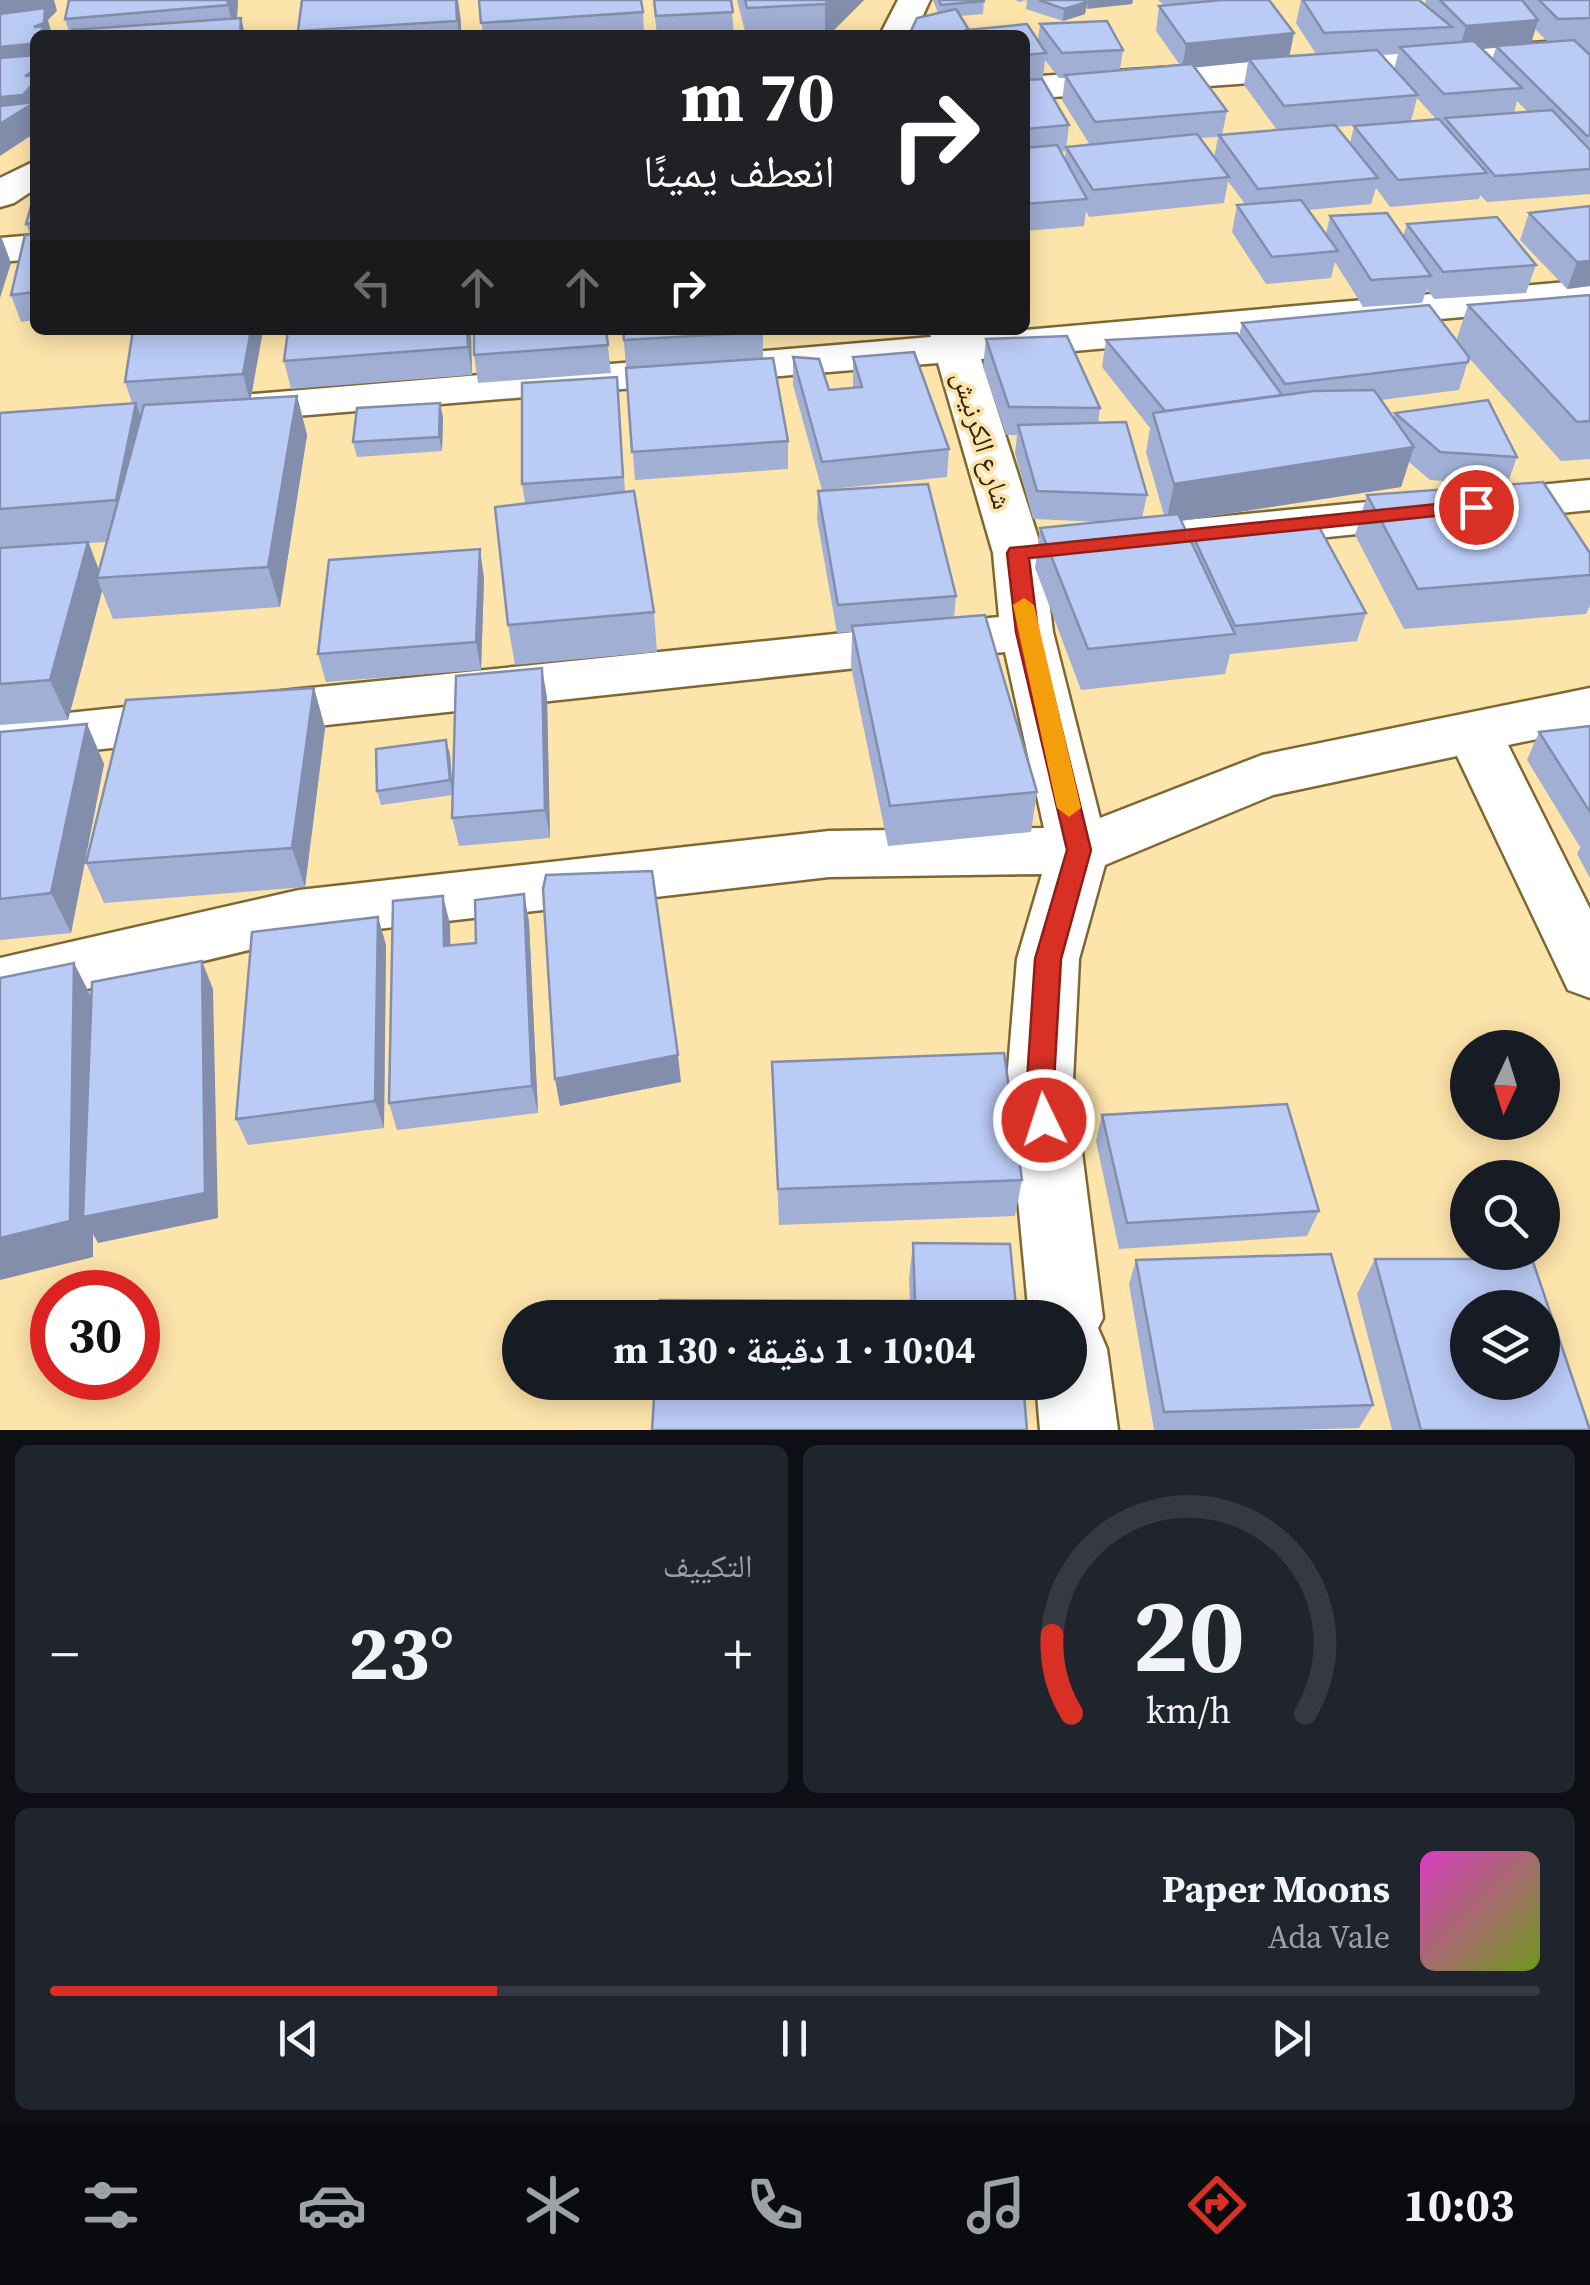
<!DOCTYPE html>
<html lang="ar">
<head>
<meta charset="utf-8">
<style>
  body { margin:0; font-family:"Source Serif 4","Noto Naskh Arabic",serif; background:#20242c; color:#f1f3f6; direction:rtl; height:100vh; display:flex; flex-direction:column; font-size:38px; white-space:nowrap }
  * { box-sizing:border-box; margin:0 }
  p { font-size:32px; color:#9ea1a6 }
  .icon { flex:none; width:55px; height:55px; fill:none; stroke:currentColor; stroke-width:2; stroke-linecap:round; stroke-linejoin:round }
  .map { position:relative; height:1430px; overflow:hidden; direction:ltr }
  .drawer { display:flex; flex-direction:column; gap:15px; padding:15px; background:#0d0f14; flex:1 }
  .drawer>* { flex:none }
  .banner { position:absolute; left:30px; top:30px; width:1000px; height:305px; border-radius:15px; box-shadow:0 5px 25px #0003; direction:rtl; background:#202124; color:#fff; overflow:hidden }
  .needle { width:65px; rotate:184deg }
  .buttons { position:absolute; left:1450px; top:1030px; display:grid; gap:20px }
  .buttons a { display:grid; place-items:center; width:110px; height:110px; border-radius:50%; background:#171b24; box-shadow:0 5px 25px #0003; font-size:50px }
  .speed { position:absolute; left:30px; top:1270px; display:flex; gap:20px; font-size:50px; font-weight:700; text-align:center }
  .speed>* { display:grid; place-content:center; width:130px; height:130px; border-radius:50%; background:#171b24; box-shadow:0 5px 25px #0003; line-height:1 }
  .speed .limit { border:15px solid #d22; background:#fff; color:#111 }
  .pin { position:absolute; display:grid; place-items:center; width:85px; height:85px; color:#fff; margin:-42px; border:5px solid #fff; border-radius:50%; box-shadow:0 2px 10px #0007 }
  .me { position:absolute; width:110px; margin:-55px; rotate:356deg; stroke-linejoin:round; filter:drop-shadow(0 0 8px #0008) }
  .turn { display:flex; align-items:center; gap:35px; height:210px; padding:0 30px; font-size:45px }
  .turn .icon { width:130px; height:130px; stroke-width:2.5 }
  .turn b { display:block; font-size:70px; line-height:85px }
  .lanes { display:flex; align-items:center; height:95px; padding:0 30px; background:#0003; justify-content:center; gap:50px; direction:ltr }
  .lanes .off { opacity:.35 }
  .big { font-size:75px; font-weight:700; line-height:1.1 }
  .drawer .widget { flex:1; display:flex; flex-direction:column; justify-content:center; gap:15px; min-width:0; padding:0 35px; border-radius:15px; background:#20242c }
  .drawer .dial { align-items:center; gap:0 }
  .dial svg { height:260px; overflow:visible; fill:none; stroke:#363941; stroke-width:7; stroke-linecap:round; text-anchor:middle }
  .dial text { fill:#f1f3f6; stroke:none }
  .song { display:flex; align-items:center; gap:30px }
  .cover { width:120px; height:120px; border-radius:15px; background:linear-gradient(135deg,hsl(310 70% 55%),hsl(80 70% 35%)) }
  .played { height:10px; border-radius:5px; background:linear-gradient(90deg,#d93025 30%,#363941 30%) }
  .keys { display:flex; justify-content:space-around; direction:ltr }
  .heat { display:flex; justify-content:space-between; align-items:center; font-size:55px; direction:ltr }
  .drawer .tiles { flex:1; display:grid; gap:15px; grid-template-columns:1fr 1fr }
  .widget:last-child { grid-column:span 2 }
  .trip { position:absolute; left:502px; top:1300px; width:585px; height:100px; border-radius:50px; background:#171b24; box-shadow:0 5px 25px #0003; font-weight:700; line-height:100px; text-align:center; direction:rtl }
  .tabs { display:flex; height:160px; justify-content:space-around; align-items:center; background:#090b0e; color:#9ea1a6 }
  .tabs .icon { width:70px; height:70px }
  .tabs .current { color:#d93025 }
  .tabs b { font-size:45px; color:#f1f3f6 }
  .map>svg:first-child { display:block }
</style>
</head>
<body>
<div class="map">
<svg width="1590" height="1430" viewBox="0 0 1590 1430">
  <rect width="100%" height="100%" fill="#fde4ab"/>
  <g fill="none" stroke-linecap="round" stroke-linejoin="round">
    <defs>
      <g id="street">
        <polygon points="898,0 930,0 914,35 880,35"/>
        <polygon points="1590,39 1590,59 1025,99 1025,77"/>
        <polygon points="35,161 35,189 14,203 0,207 0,178"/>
        <polygon points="35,235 35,259 0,262 0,238"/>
        <polygon points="1590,280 1590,306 981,359 1043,553 1053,632 1100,818 1262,755 1590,688 1590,728 1508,745 1590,909 1590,998 1568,990 1457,756 1273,795 1105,865 1079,959 1073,1081 1103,1318 1098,1328 1107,1349 1118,1430 1040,1430 1036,1382 1070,1382 1070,1318 1029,1318 1007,1081 1017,959 1042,874 829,877 299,938 0,1010 0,958 299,890 829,831 1044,828 1005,652 0,760 0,720 999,617 993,553 938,363 223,422 207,418 200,408 207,398 931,337 928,330 972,330 973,334 1025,330"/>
        <polygon points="1590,480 1590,510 1115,559 1097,554 1090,543 1097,532 1115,527"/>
      </g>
    </defs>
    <use href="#street" stroke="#7f6933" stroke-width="5"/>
    <use href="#street" fill="#fff" fill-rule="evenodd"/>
  </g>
  <g fill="#a0afd3" fill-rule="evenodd">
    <polygon points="238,0 237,18 241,18 245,35 70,35 65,19"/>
    <polygon points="479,0 643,12 644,35 483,35"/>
    <polygon points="653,0 731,0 734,35 657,35"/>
    <polygon points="737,0 864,0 829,35 746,35"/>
    <path d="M933 0H984L983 14 960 16 969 30 1027 24 1038 40 1040 24 1107 21 1123 50 1120 70 1180 65 1156 31 1159 6 1168 5H1164L1158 0H1269L1294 33 1289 56 1316 54 1296 23 1301 0H1419L1424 5 1426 0H1590V194L1487 202 1480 195 1479 199 1390 207 1376 188 1371 204 1308 210 1326 234 1330 216 1387 213 1403 236 1407 224 1497 217 1536 265 1526 293 1434 299 1427 289 1422 303 1363 307 1335 262 1331 278 1266 284 1232 232 1237 205 1245 204 1228 181 1224 203 1089 217 1086 211 1084 226 1025 231V80L1042 79 1069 125 1066 151 1060 152 1065 159 1066 147 1090 145 1062 100 1065 78H1059L1045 60 1043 78 1025 80V35H909L917 18 938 13ZM1535 29 1548 42 1531 44ZM1496 48 1492 59 1482 49ZM1398 54 1394 69 1382 55ZM1248 62 1244 85 1277 130 1222 135 1227 111 1195 67ZM1417 98 1436 119 1354 126 1350 143 1336 127 1411 121ZM1517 101 1528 112 1514 113ZM1218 137 1214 158 1200 138Z"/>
    <polygon points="1016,0 1133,0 1132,4 1086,8 1085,14 1063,21 1026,9 1027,0 1019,2"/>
    <polygon points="461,22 461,35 299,35 298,31"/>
    <polygon points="35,203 35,320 21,322 11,295 30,234 26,224"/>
    <polygon points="1590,206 1590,286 1567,289 1520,240 1529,213"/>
    <polygon points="1590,295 1590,459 1561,461 1469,358 1459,390 1381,400 1393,417 1395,413 1517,457 1507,485 1590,553 1590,605 1586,614 1404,629 1355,535 1367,495 1502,485 1430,480 1409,462 1401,487 1181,521 1192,543 1193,536 1366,613 1357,641 1230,654 1225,674 1081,690 1035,568 1040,528 1102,522 1033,519 1015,453 1017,435 1006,435 983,367 986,339 1100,408 1098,423 1147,495 1142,518 1164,515 1146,452 1150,428 1102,367 1106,340 1239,336 1242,323 1456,341 1468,305"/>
    <path d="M133 330H263L251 398 297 396 307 435 280 607 113 619 102 591 68 720 0 725V413L132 403 125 382ZM107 542 99 570 89 543Z"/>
    <polygon points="288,330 471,330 472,375 291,389 284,361"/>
    <polygon points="606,330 611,373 478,383 474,355"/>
    <polygon points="623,330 763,332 763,359 788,441 788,469 635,480"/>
    <polygon points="793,357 829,390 853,388 853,357 949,449 947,477 822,490 793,385"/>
    <polygon points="440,403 443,418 442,451 357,457 353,442"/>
    <polygon points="619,404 625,492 654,612 657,652 515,665 508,625 525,503 522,484"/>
    <polygon points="818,491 956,596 954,618 1037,792 1031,832 888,846 851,667 852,632 837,633 817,519"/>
    <polygon points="484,578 481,670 326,682 318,654"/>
    <polygon points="314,688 325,728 305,887 104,903 86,863"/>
    <polygon points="547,697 550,838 459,846 452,818 453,795 381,805 377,791 446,740 450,755 453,794"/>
    <polygon points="87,724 104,764 71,933 0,940 0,732"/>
    <polygon points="1590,726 1590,878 1577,854 1581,846 1580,847 1527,760 1539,732"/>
    <polygon points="524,894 529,922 538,1113 397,1130 389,1103 450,924 450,946 476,943"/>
    <polygon points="378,917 386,945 384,1128 248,1145 236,1119"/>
    <polygon points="772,1062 1022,1180 1015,1216 779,1225"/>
    <polygon points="1102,1115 1319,1211 1307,1236 1119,1249 1096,1141"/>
    <polygon points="913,1243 1017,1318 910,1301 909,1278"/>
    <polygon points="1375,1259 1590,1430 1392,1430 1357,1294"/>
    <polygon points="1136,1260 1373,1405 1359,1428 1293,1430 1154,1430 1129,1284"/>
  </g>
  <g fill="#828eac">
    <polygon points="32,0 54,0 57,11 48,20 52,35 36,35 0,29 0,3"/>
    <polygon points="228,0 238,0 236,35 235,35 228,5"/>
    <polygon points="456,0 458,0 461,22 461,35 459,35 457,21"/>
    <polygon points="829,0 864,0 829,35 825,35 825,4"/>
    <polygon points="1088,0 1133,0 1132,4 1087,9"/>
    <polygon points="1087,2 1085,14 1063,21 1064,9"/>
    <polygon points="241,18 245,35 240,35"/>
    <polygon points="1538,20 1531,44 1459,51 1466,26"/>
    <polygon points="1294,33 1289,58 1249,59 1248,62 1182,69 1186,44"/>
    <polygon points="35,38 35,133 0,156 0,47"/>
    <polygon points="1,236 11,263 0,298 0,238"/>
    <polygon points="1590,261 1590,286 1567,289 1577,262"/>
    <polygon points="251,330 263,330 250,402 243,374"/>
    <polygon points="467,330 471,330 472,375 468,347"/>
    <polygon points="297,396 307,435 280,607 268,567"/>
    <polygon points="136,403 150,443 130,540 116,500"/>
    <polygon points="440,403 443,418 442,451 439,437"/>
    <polygon points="1414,447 1401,487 1166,523 1174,484"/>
    <polygon points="88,542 102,578 97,578 102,591 68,720 50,680"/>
    <polygon points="480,549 484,578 481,670 476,642"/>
    <polygon points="542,668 547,697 550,838 545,810"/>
    <polygon points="314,688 325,728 305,887 292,848"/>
    <polygon points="87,724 104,764 71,933 51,893"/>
    <polygon points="446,740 450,755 453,795 450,780"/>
    <polygon points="524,894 529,922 538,1113 532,1086"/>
    <polygon points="443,896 450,924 451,974 444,946"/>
    <polygon points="378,917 386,945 384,1128 375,1101"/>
    <polygon points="202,961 213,989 218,1218 98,1243 93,1234 93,1257 0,1280 0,1238 74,963 94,1002"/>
    <polygon points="678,1055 681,1082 560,1106 555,1079"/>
  </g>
  <g fill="#bacbf5" stroke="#828eac" stroke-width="2.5" fill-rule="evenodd">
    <polygon points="0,0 32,0 0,3"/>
    <polygon points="69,0 228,0 228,5 65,19"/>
    <polygon points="302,0 456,0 457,21 298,31"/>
    <polygon points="479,0 641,0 643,12 481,23"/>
    <polygon points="654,0 731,0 733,12 656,16"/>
    <polygon points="745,0 829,0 825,4 747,8"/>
    <polygon points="939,0 984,0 984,1 941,5"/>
    <polygon points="1039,0 1083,0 1087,2 1064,9"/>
    <polygon points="1222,0 1269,0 1294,33 1186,44 1159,6"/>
    <polygon points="1303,0 1419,0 1452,27 1324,33"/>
    <polygon points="1440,0 1522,0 1538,20 1466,26"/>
    <polygon points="1539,0 1590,0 1590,18 1558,19"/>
    <polygon points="45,8 44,23 34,27 45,26 37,35 35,35 35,38 30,44 0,47 0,14"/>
    <polygon points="956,9 969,30 966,30 965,34 909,35 917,18"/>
    <polygon points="241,18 240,35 71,35 72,30"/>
    <polygon points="1107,21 1123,50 1062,53 1040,24"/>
    <polygon points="1027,24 1046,53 1025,55 1025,35 967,35 966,30"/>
    <polygon points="1574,40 1590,55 1590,135 1587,136 1496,46"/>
    <polygon points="1474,41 1522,88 1444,94 1400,47"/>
    <polygon points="1377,50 1418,95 1284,106 1249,59"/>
    <polygon points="35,55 35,70 25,76 35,75 35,81 23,95 0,97 0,58"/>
    <polygon points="1192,64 1227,111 1095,122 1065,75"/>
    <polygon points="1042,79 1069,125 1025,129 1025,80"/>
    <polygon points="35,102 0,124 0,106"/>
    <polygon points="1552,110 1590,150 1590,169 1495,176 1445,118"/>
    <polygon points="1439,119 1487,173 1398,180 1354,126"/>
    <polygon points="1335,125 1378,178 1258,189 1219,135"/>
    <polygon points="1197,134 1229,177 1093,190 1066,147"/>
    <polygon points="1057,145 1087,199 1025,204 1025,148"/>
    <polygon points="1301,200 1338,251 1272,257 1237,205"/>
    <polygon points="32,203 35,203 35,223 26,224"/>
    <polygon points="1590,206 1590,261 1577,262 1529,213"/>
    <polygon points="1387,213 1431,276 1371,280 1330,216"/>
    <polygon points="1497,217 1536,265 1443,272 1407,224"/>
    <polygon points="35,234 35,292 11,295 25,235"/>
    <polygon points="1590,295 1590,421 1577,422 1468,305"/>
    <polygon points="1429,305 1469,357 1468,362 1285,384 1242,323"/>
    <polygon points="133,330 251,330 243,374 125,382"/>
    <polygon points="288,330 467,330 468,347 284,361"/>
    <polygon points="474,330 606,330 608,345 474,355"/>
    <polygon points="623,330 762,330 763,332 624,340"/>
    <polygon points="1237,333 1282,395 1165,411 1106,340"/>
    <polygon points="1067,336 1100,408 1009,407 986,339"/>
    <polygon points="914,352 949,449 822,462 793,357 819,359 829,390 862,387 853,357"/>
    <polygon points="773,358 788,441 632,452 626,368"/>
    <polygon points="617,377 623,477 522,484 522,383"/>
    <polygon points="1374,390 1414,447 1174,484 1153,413 1314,391"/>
    <polygon points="297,396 268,567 97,578 144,405"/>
    <polygon points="1488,400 1517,457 1440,452 1395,413"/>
    <polygon points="136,403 116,500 0,509 0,413"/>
    <polygon points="440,403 439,437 353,442 357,408"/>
    <polygon points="1126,422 1147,495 1037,491 1018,425"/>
    <polygon points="1543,482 1590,553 1590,575 1418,589 1367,495"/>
    <polygon points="928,484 956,596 838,605 818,491"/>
    <polygon points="634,491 654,612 508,625 495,507"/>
    <polygon points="1178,514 1235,634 1088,649 1040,528"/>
    <polygon points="1318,525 1366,613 1235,626 1193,536"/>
    <polygon points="88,542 50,680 0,684 0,548"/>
    <polygon points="480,549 476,642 318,654 329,560"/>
    <polygon points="985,615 1037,792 890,806 852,626"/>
    <polygon points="542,668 545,810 452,818 456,676"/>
    <polygon points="314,688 292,848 86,863 126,700"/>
    <polygon points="87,724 51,893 0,899 0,732"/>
    <polygon points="1590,726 1590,812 1539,732"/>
    <polygon points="446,740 450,780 377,791 376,749"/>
    <polygon points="652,871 678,1055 555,1079 543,889 546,875"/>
    <polygon points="524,894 532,1086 389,1103 393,901 443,896 444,946 476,943 475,900"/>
    <polygon points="378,917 375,1101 236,1119 252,932"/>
    <polygon points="202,961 205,1193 83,1217 92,982"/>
    <polygon points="74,963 70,1221 0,1238 0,978"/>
    <polygon points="1004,1053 1022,1180 778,1189 772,1062"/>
    <polygon points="1287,1104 1319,1211 1127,1223 1102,1115"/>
    <polygon points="913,1243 1010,1244 1017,1318 659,1318 660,1300 915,1301"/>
    <polygon points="1331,1254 1373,1405 1164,1412 1136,1260"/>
    <path d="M1375 1259H1532L1590 1430H1421ZM1468 1308H1542V1382H1468Z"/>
    <polygon points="655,1382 1023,1382 1027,1430 652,1430"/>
  </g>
  <polygon fill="#d93025" stroke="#8d1f18" stroke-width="2.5" points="1476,500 1486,507 1483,511 1029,558 1038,632 1091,850 1061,959 1054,1081 1058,1120 1054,1129 1044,1133 1035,1129 1027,1081 1035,959 1067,850 1016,632 1007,553 1010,548"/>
  <polygon fill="#f59e0b" points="1024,598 1034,605 1081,808 1069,817 1057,808 1013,605"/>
  <g text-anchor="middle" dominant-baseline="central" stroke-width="8" stroke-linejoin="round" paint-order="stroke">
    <g font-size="28" fill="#30260f" stroke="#fde4ab">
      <text transform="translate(983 440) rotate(73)">شارع الكرنيش</text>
    </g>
  </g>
</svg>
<div class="buttons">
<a><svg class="needle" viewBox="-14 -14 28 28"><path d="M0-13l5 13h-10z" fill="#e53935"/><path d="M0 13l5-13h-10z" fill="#9ea1a6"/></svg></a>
<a><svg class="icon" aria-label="search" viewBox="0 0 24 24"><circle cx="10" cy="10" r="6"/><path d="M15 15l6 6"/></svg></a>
<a><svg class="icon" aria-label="layers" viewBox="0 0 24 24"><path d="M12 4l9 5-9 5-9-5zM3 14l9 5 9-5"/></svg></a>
</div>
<div class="speed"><div class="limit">30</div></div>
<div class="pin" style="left:1476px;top:507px;background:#d93025"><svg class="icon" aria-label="arrive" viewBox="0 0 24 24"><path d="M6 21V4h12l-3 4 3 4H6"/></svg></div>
<svg class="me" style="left:1044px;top:1120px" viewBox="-20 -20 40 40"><circle r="17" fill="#d93025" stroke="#fff" stroke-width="3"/><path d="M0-11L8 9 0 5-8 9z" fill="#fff"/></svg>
<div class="trip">10:04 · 1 دقيقة · 130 m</div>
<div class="banner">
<div class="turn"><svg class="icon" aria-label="right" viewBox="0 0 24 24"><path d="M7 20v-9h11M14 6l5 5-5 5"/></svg><div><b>70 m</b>انعطف يمينًا</div></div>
<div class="lanes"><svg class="icon off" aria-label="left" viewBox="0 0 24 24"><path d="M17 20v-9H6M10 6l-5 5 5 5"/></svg><svg class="icon off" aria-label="ahead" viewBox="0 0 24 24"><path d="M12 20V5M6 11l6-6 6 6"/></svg><svg class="icon off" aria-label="ahead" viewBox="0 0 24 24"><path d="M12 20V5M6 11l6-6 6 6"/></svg><svg class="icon" aria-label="right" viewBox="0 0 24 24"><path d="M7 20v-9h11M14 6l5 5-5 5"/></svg></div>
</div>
</div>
<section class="drawer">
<div class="tiles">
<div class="widget dial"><svg viewBox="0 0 100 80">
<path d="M14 69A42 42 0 1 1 86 69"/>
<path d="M14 69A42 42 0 0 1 8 45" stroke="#d93025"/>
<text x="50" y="56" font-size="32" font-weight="700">20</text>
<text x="50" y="72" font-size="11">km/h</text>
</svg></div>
<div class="widget"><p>التكييف</p>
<div class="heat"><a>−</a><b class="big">23°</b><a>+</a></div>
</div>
<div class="widget">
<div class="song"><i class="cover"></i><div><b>Paper Moons</b><p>Ada Vale</p></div></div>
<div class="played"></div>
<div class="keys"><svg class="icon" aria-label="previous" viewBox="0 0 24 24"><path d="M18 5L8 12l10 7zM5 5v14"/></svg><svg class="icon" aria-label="pause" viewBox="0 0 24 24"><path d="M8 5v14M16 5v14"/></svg><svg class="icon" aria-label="next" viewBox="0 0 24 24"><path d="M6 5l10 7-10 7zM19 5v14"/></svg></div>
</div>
</div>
</section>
<nav class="tabs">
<b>10:03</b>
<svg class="icon current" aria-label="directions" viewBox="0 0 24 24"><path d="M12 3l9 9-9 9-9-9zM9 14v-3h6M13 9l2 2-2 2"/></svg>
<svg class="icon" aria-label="music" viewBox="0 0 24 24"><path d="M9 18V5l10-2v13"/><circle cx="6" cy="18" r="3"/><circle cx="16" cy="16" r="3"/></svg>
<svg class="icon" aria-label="phone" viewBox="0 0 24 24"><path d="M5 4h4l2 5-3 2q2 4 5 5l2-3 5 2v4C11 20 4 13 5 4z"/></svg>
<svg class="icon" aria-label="climate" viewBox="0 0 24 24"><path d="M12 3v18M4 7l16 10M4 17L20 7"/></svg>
<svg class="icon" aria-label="car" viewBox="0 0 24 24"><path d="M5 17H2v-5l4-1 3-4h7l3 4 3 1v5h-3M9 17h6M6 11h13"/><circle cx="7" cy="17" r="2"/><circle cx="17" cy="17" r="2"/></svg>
<svg class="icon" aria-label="filters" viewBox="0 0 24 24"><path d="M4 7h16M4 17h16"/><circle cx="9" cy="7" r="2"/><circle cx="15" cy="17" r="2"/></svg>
</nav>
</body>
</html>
